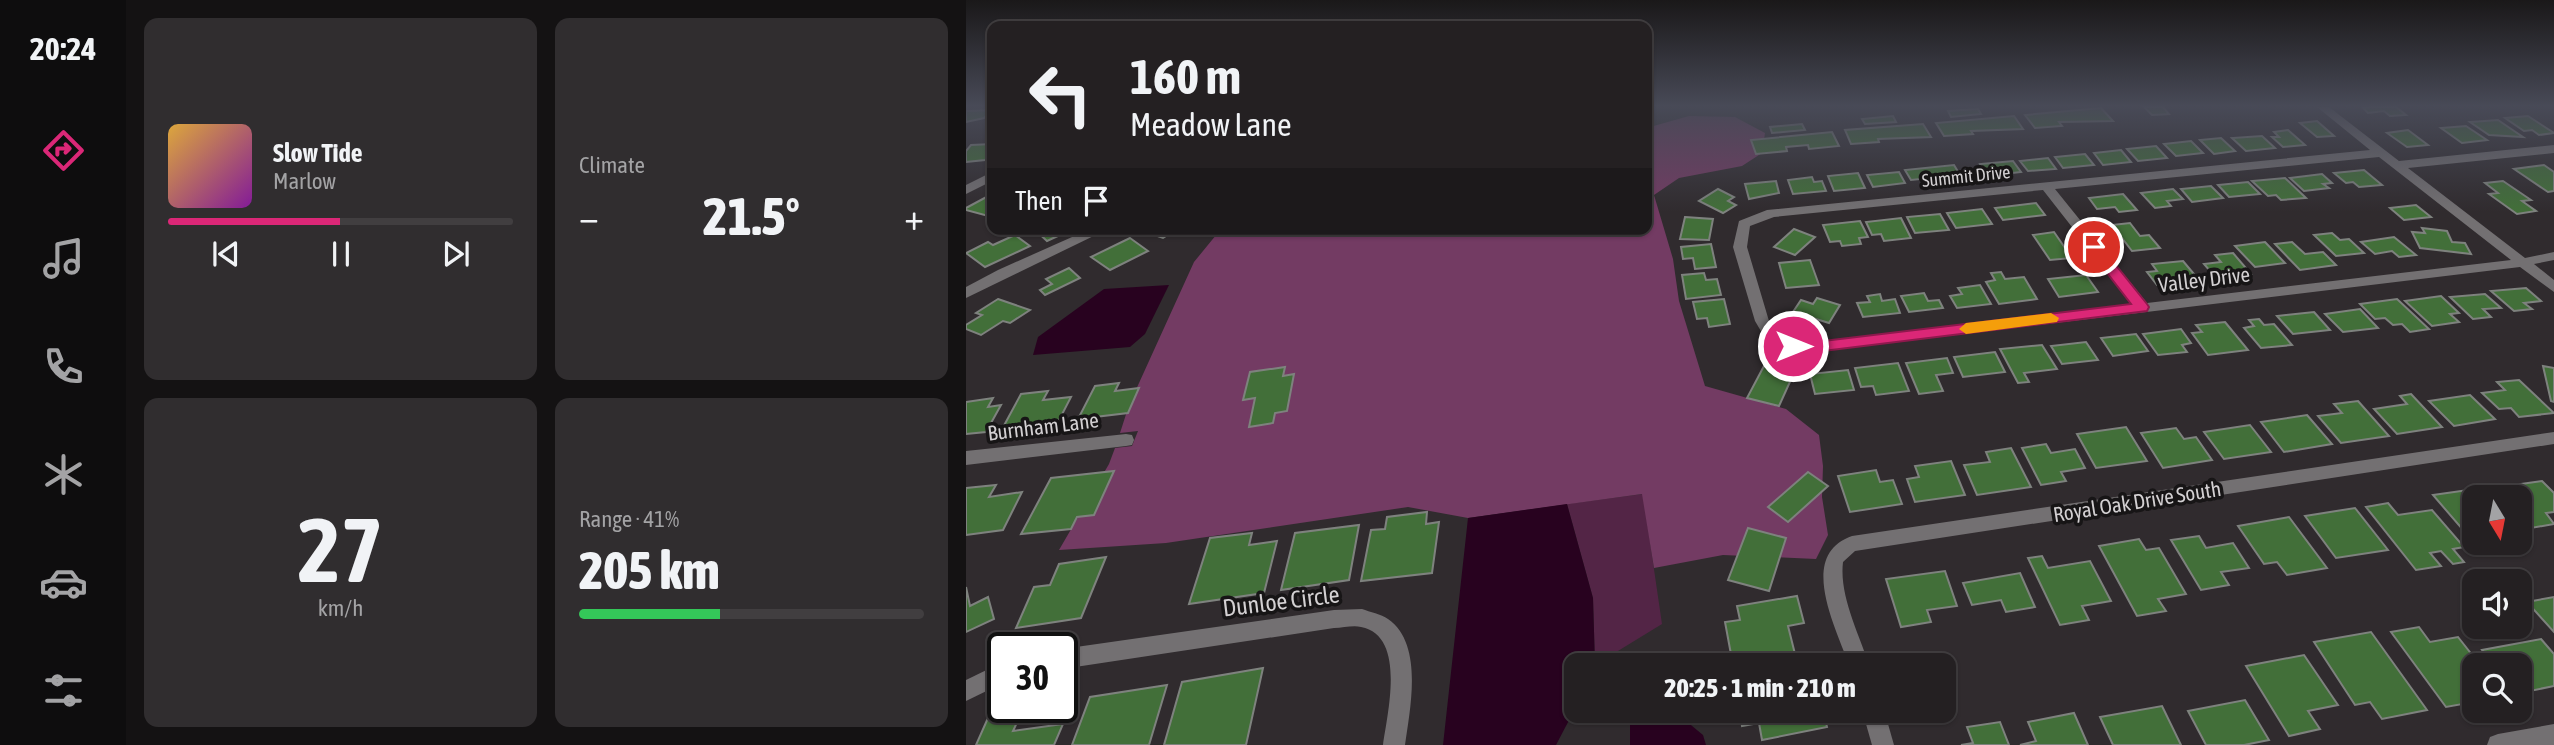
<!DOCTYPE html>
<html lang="en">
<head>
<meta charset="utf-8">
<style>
  body { margin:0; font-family:"Asap Condensed",sans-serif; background:#302d2f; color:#f1f3f6; height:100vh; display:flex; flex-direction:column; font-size:26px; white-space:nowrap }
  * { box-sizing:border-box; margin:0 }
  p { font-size:23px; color:#a3a3a5 }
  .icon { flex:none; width:38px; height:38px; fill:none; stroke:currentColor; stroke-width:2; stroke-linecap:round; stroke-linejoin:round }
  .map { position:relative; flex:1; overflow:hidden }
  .sheet { display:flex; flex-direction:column; gap:18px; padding:18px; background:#141213; width:840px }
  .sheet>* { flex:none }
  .banner { position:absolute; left:21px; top:21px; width:665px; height:214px; border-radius:14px; box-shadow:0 2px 5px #0004,0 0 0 2px #413e40; background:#242022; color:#f1f3f6; overflow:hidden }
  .needle { width:46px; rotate:170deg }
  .buttons { position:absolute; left:1496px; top:485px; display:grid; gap:14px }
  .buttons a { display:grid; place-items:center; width:70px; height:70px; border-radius:14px; background:#242022; box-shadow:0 2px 5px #0004,0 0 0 2px #413e40; font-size:35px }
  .speed { position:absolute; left:21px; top:632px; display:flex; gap:14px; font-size:35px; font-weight:700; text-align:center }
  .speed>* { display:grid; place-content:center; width:91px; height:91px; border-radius:50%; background:#242022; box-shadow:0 2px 5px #0004,0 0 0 2px #413e40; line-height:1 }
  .speed .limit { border:4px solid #111; border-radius:10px; background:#fff; color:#111 }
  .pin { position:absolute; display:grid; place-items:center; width:60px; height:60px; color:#fff; margin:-30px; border:4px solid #fff; border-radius:50%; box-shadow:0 2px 7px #0007 }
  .me { position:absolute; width:77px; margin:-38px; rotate:90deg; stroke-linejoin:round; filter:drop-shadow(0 0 5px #0008) }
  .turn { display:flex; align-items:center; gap:24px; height:147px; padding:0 28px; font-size:32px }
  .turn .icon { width:91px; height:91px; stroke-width:2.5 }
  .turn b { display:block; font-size:49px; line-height:60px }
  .then { display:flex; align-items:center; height:66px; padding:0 28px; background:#0003; gap:14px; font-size:26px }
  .big { font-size:52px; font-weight:800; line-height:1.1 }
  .sheet .card { flex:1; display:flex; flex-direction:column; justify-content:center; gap:10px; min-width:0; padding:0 24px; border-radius:14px; background:#302d2f }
  .sheet .dial { align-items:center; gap:0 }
  .dial b { font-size:91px; line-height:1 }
  .song { display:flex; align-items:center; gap:21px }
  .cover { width:84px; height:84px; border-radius:10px; background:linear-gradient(135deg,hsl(40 70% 55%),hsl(290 70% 35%)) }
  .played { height:7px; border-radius:4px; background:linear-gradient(90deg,#db2777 50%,#413e40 50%) }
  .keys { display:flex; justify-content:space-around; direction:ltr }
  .heat { display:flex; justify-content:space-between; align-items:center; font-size:38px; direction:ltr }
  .charge { height:10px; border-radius:5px; background:linear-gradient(90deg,#34c759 41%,#413e40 0) }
  .sheet .tiles { flex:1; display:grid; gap:18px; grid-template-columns:repeat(2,1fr) }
  .trip { position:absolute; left:598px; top:653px; width:392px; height:70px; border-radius:14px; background:#242022; box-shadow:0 2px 5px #0004,0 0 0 2px #413e40; font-weight:800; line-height:70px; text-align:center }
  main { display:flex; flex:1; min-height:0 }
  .tab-bar { display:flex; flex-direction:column; width:126px; justify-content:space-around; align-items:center; background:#0e0d0e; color:#a3a3a5 }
  .tab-bar .icon { width:49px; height:49px }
  .tab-bar .selected { color:#db2777 }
  .tab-bar b { font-size:32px; color:#f1f3f6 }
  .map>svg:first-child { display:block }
</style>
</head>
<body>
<main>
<nav class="tab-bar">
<b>20:24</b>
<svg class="icon selected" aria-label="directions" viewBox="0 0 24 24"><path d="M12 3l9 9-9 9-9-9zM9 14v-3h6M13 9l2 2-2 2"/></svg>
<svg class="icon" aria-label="music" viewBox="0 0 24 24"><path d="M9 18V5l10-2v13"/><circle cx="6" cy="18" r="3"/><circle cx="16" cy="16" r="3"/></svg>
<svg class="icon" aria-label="phone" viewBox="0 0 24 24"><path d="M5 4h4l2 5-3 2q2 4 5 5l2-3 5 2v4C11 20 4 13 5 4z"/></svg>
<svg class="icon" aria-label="climate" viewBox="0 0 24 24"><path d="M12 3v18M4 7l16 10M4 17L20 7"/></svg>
<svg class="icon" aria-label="car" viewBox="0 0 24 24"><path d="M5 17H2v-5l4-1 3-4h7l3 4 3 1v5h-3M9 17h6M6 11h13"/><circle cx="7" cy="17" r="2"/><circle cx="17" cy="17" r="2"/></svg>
<svg class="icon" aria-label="filters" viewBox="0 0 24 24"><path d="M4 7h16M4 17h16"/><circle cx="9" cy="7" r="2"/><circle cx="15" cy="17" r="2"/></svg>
</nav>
<section class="sheet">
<div class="tiles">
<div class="card">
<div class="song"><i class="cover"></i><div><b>Slow Tide</b><p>Marlow</p></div></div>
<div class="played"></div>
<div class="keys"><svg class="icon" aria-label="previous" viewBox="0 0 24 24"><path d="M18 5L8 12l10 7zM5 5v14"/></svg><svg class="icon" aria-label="pause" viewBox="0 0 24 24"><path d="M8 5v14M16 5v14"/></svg><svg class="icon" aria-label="next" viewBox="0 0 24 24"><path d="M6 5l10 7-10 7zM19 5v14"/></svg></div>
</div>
<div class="card"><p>Climate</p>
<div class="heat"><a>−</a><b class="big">21.5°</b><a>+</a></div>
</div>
<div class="card dial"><b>27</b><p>km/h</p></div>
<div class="card"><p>Range · 41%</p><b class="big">205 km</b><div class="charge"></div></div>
</div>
</section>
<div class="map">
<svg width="1588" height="745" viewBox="0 0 1588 745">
  <rect width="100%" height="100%" fill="#302b2e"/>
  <polygon fill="#532546" points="677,494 696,624 629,665 627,598 601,504"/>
  <polygon fill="#733b63" points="723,116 769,117 799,133 796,153 776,166 713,178 688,195 707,259 713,301 739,386 820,409 853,435 857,466 856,497 862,535 850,559 757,555 688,568 676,494 502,518 442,507 200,543 93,550 143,464 149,448 166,446 172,431 154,433 163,405 228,262 255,229 681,229 681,132 684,127"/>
  <g fill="#28021f">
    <polygon points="203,285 179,334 164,347 67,355 72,337 138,289"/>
    <polygon points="601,504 627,598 629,665 611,665 611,705 590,745 477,745 502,518"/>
    <polygon points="708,711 737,735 740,745 664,745 664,719"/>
  </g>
  <g fill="#426f39" stroke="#7e827e" stroke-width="2">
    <polygon points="1178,107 1197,107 1203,114 1186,115"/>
    <polygon points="1405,107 1430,107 1440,115 1424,116 1418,111 1402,113 1397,108"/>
    <polygon points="1135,108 1147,121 1093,122 1096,126 1069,128 1059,115"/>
    <polygon points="1012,109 1015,114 985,117 982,111"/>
    <polygon points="26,110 18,118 0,122 0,111"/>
    <polygon points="927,116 930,122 899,124 896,119"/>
    <polygon points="1048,116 1057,129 1005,131 1007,134 978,136 970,123"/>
    <polygon points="1562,116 1588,133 1573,135 1566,130 1558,131 1539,118"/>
    <polygon points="1532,120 1557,137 1523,135 1504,122"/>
    <polygon points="1351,121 1368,136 1351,137 1334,123"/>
    <polygon points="836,124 839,130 806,133 804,127"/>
    <polygon points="957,124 965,137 912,139 913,142 885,144 879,130"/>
    <polygon points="1500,126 1521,140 1496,143 1475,128"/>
    <polygon points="1322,130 1339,145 1317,147 1306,137 1313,137 1308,132"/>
    <polygon points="1442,130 1462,145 1441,147 1421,133"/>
    <polygon points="866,132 873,146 843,149 842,145 820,147 821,151 790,154 785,140"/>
    <polygon points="1296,136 1309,148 1280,151 1266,138"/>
    <polygon points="1255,138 1269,151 1248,154 1234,140"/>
    <polygon points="1225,141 1237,153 1210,156 1198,144"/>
    <polygon points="26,144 26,151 19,160 0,162 0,151 5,145"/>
    <polygon points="1190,146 1201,158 1172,161 1161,149"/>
    <polygon points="1155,150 1165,162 1137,165 1128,153"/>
    <polygon points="1119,154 1128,165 1097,168 1089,157"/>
    <polygon points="1082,158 1090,169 1062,171 1054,161"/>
    <polygon points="1047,161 1055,172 1021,176 1014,164"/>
    <polygon points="988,165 994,175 945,180 939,170"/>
    <polygon points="1578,165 1588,172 1588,191 1582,192 1548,169"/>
    <polygon points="1398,170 1416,185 1393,187 1387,182 1380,183 1368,173"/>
    <polygon points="933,172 939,183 907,187 901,175"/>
    <polygon points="892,173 899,188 868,191 862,176"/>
    <polygon points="1356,174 1366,183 1357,184 1363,188 1338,191 1324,178"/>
    <polygon points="846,177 848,182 856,181 860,191 827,194 822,180"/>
    <polygon points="1319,178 1340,198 1315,200 1310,195 1302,196 1286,181"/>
    <polygon points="810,181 813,193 783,199 779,184"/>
    <polygon points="1537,181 1565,200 1556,201 1570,211 1551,214 1523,194 1532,193 1519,183"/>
    <polygon points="1282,182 1294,194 1263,197 1252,185"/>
    <polygon points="1245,186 1257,198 1226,202 1215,189"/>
    <polygon points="752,189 768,197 762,201 770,205 757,213 733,201"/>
    <polygon points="1207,189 1217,199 1201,201 1205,206 1189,208 1175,193"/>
    <polygon points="26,194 26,217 0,210 0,208"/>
    <polygon points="1157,194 1171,210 1153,212 1149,207 1131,209 1123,198"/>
    <polygon points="1070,203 1079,215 1037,220 1029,208"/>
    <polygon points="1450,205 1465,217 1438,220 1424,208"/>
    <polygon points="1016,209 1026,224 990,228 981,213"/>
    <polygon points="974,214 983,230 949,233 941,217"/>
    <polygon points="719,217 747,219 743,240 714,239"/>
    <polygon points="935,218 945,238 918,241 915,234 906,235 900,222"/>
    <polygon points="894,221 902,237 893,238 895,244 876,246 874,241 864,242 857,225"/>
    <polygon points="1164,223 1174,236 1183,235 1194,248 1166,251 1146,225"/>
    <polygon points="1456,228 1481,231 1486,242 1499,243 1505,254 1454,248 1446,232 1459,233"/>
    <polygon points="68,229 107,229 81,241"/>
    <polygon points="176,229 211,229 197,238 174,230"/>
    <polygon points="828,229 849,237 829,255 808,247"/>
    <polygon points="1088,232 1106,258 1084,260 1067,235"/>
    <polygon points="1366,233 1374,240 1383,239 1398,253 1370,256 1348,235"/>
    <polygon points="49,235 64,246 19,267 0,253 22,242 27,245"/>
    <polygon points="1428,237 1450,255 1433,257 1426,251 1409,254 1395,242"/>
    <polygon points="164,238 182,251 144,270 125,257"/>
    <polygon points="1299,242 1319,263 1289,267 1269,246"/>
    <polygon points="1326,242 1339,254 1357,252 1370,265 1334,270 1309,244"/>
    <polygon points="745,244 750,267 729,269 727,258 717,259 715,247"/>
    <polygon points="1267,253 1285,274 1250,278 1238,264 1255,262 1249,255"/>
    <polygon points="844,260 853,285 820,288 813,263"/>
    <polygon points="1217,261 1233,280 1191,285 1181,272 1191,271 1186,264"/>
    <polygon points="103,268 114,278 79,295 74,290 86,284 80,279"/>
    <polygon points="1035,272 1039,279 1058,277 1071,299 1033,304 1020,282 1029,280 1025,273"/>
    <polygon points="738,273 740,280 751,279 755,295 720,299 716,275"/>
    <polygon points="1120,275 1132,292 1093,297 1082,279"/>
    <polygon points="1014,285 1025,304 991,308 984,296 996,294 992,288"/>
    <polygon points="1560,288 1575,301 1558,303 1566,309 1548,311 1525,291"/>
    <polygon points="958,293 962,301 973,300 977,308 943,312 935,296"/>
    <polygon points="914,294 916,301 929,299 934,313 897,317 891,303 904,302 901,296"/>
    <polygon points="1519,294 1535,308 1517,309 1525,317 1507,319 1484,297"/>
    <polygon points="1475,296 1493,313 1484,314 1493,322 1466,326 1439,301"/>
    <polygon points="851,298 874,305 863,323 827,312 835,300 847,304"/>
    <polygon points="32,299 64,310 44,323 37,321 15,335 0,329 0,325 16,315 10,313"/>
    <polygon points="758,299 764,324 743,327 741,318 731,319 727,302"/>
    <polygon points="1431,299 1463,329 1444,332 1436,324 1427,325 1419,318 1409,319 1394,304"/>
    <polygon points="1394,309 1412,328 1377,332 1359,314"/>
    <polygon points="1348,312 1364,330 1327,334 1311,316"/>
    <polygon points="1293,319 1298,325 1308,324 1326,345 1295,348 1278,328 1288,326 1283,320"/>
    <polygon points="1259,322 1282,350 1242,355 1226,333 1236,332 1230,325"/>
    <polygon points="1215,329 1225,343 1216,345 1221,352 1192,355 1177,334"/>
    <polygon points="1170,334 1182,351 1147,356 1135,338"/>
    <polygon points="1120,342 1132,360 1096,364 1085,346"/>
    <polygon points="1076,345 1091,369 1058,373 1063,382 1052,383 1034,349"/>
    <polygon points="1029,352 1039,372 997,377 988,357"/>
    <polygon points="981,358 987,373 970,375 977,391 953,394 940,363"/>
    <polygon points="932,363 943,391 910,395 907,386 895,387 889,368"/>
    <polygon points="798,366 828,373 813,406 781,398"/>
    <polygon points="1577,366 1588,368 1588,402 1585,401"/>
    <polygon points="319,367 317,376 328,374 321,411 309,413 307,423 283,427 289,398 277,400 284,372"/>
    <polygon points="882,370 888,390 849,394 844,374"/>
    <polygon points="1553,380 1588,413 1553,417 1545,408 1533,409 1516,393 1539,390 1531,382"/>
    <polygon points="153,383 149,391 173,388 162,413 112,419 129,386"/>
    <polygon points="82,391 77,400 105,397 91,424 35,431 55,394"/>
    <polygon points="1445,394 1476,427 1431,434 1408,409 1441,404 1434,396"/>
    <polygon points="1504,395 1529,419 1488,426 1463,401"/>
    <polygon points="27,398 22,407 35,405 20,432 0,434 0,402"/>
    <polygon points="1392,401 1423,436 1375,443 1352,416 1376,413 1368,404"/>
    <polygon points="1341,415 1366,444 1318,452 1295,422"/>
    <polygon points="1284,425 1305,452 1258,459 1238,432"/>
    <polygon points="1160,427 1181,461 1130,468 1111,434"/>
    <polygon points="1210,428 1218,439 1230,437 1246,460 1197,468 1175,433"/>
    <polygon points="1080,444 1085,453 1109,449 1119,468 1095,472 1100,481 1075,485 1056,448"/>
    <polygon points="1045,448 1065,487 1011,495 998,465 1024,462 1020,452"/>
    <polygon points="985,461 999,495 949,502 941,479 953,477 949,466"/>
    <polygon points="910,470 914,482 927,480 936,504 884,512 872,476"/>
    <polygon points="148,471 128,515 111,517 105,529 55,534 85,478"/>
    <polygon points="842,472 862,486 822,522 802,507"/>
    <polygon points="1576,481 1588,493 1588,512 1580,513 1588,524 1565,528 1554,516 1554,497 1536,497 1527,488"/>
    <polygon points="30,485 23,497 56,492 37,530 0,535 0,488"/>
    <polygon points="1516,488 1525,497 1508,497 1508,538 1504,538 1467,495"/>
    <polygon points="1422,503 1432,515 1466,510 1498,547 1487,549 1498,562 1487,564 1475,551 1464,553 1475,566 1450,570 1400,507"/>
    <polygon points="1389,508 1422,550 1370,558 1339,516"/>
    <polygon points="461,512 460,524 473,522 466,573 395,581 405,530 419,529 421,517"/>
    <polygon points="1323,517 1361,568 1321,575 1311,562 1298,564 1272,526"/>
    <polygon points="393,525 383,580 315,590 329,533"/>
    <polygon points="782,528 820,538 803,591 762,580"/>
    <polygon points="286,533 283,545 311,541 298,593 223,604 244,538"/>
    <polygon points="1233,536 1240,548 1267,543 1283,568 1255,572 1263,585 1235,590 1205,540"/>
    <polygon points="1173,539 1180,550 1193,548 1220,594 1192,599 1200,611 1171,616 1133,546"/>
    <polygon points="1076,556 1082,568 1124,561 1145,601 1116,606 1123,620 1094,625 1062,558"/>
    <polygon points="140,557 115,618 50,628 68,587 84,585 93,564"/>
    <polygon points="979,571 991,606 961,610 965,622 935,627 920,579"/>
    <polygon points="1054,573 1069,607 1040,612 1035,600 1006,605 997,583"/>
    <polygon points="0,587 4,606 22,597 28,619 0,632"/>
    <polygon points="831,596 838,623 822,626 829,654 767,665 759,622 774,620 771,606"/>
    <polygon points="1588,597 1588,632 1561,602"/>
    <polygon points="1453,627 1464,642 1492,637 1514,665 1508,665 1508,702 1480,707 1425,632"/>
    <polygon points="1405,632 1461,710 1416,719 1404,702 1389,705 1348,642"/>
    <polygon points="1575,639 1588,654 1588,686 1554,693 1554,665 1528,665 1516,650"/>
    <polygon points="1338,655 1372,705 1342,711 1354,729 1323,736 1280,666"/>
    <polygon points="297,668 280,745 198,745 216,682"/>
    <polygon points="201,685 183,745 106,745 124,697"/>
    <polygon points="1279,700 1303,740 1278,745 1240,745 1222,711"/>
    <polygon points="1196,706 1215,745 1147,745 1134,717"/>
    <polygon points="774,710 857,710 861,727 796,740 793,723 776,726"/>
    <polygon points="1108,713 1122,745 1054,745 1070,741 1062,722"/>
    <polygon points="55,714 47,731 97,724 88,745 10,745 22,718"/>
    <polygon points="1034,722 1043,745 995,745 1007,743 1001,727"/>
  </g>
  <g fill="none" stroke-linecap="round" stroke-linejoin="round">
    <g fill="#737072" fill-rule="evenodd">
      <path d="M1351 107H1363L1433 161 1588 145V153L1442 168 1559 258 1588 252V260L1568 264 1588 280V292L1554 267 849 352 822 350 799 338 789 321 767 247 773 221 801 210 1404 150ZM1413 157 1545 260 1181 303 1089 189ZM1077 190 1167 305 849 342C830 341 814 338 803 321L781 247 784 226 808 217Z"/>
      <polygon points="26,172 26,181 0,194 0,185"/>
      <polygon points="124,229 142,229 0,298 0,287 32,270"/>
      <path d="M1588 432V444L889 551 877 562C873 596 893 633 903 665H883C870 627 831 555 886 536Z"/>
      <polygon points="160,434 166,435 168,440 166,445 160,446 0,465 0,451"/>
      <path d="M396 609C404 612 415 614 422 619 458 644 444 709 439 745H417C421 714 441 636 395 627 387 625 377 628 368 628L96 669V649L368 610Z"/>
      <polygon points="37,662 37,683 0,701 0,680"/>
      <polygon points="896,710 918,710 928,745 906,745"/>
      <polygon points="1588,724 1588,745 1521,745 1524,737 1532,734"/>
    </g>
  </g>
  <linearGradient id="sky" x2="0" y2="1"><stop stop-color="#1a1819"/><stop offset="0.5" stop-color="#484a57"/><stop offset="1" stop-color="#484a57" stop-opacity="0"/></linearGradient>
  <rect width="1588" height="212" fill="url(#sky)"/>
  <polygon fill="#db2777" stroke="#8e194d" stroke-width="2" points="1128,242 1133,244 1181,304 1183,307 1181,311 849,352 827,351 820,346 827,340 849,342 1165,304 1121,247"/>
  <polygon fill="#f59e0b" points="1085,313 1093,318 1091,322 1000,334 993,329 1000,323"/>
  <g text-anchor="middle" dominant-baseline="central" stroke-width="7" stroke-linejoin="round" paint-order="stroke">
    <g font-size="18" fill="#d3d0d2" stroke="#171516">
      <text transform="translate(1000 176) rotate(-6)">Summit Drive</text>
    </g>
    <g font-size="21" fill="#d3d0d2" stroke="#171516">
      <text transform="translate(1238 279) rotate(-7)">Valley Drive</text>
      <text transform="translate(77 426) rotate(-7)">Burnham Lane</text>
      <text transform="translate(1171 501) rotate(-9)">Royal Oak Drive South</text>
    </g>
    <g font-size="24" fill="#d3d0d2" stroke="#171516">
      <text transform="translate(315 601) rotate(-7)">Dunloe Circle</text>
    </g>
  </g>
</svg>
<div class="buttons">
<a><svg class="needle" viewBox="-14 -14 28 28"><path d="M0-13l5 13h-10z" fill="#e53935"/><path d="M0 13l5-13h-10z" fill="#a3a3a5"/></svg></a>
<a><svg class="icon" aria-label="sound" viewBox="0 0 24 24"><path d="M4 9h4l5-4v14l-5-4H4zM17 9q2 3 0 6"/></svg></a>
<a><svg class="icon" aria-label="search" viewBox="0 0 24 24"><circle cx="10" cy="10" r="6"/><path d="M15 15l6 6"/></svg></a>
</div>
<div class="speed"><div class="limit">30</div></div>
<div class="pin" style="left:1128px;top:247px;background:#d93025"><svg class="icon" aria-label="arrive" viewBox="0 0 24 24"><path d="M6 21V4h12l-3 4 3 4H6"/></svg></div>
<svg class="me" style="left:827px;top:346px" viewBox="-20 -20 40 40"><circle r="17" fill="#db2777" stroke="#fff" stroke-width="3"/><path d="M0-11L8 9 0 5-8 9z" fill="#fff"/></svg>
<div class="trip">20:25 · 1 min · 210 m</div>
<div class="banner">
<div class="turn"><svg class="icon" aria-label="left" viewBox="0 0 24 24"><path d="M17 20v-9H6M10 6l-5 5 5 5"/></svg><div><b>160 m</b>Meadow Lane</div></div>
<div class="then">Then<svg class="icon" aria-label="arrive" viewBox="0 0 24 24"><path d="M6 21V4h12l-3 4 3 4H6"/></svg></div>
</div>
</div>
</main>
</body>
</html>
